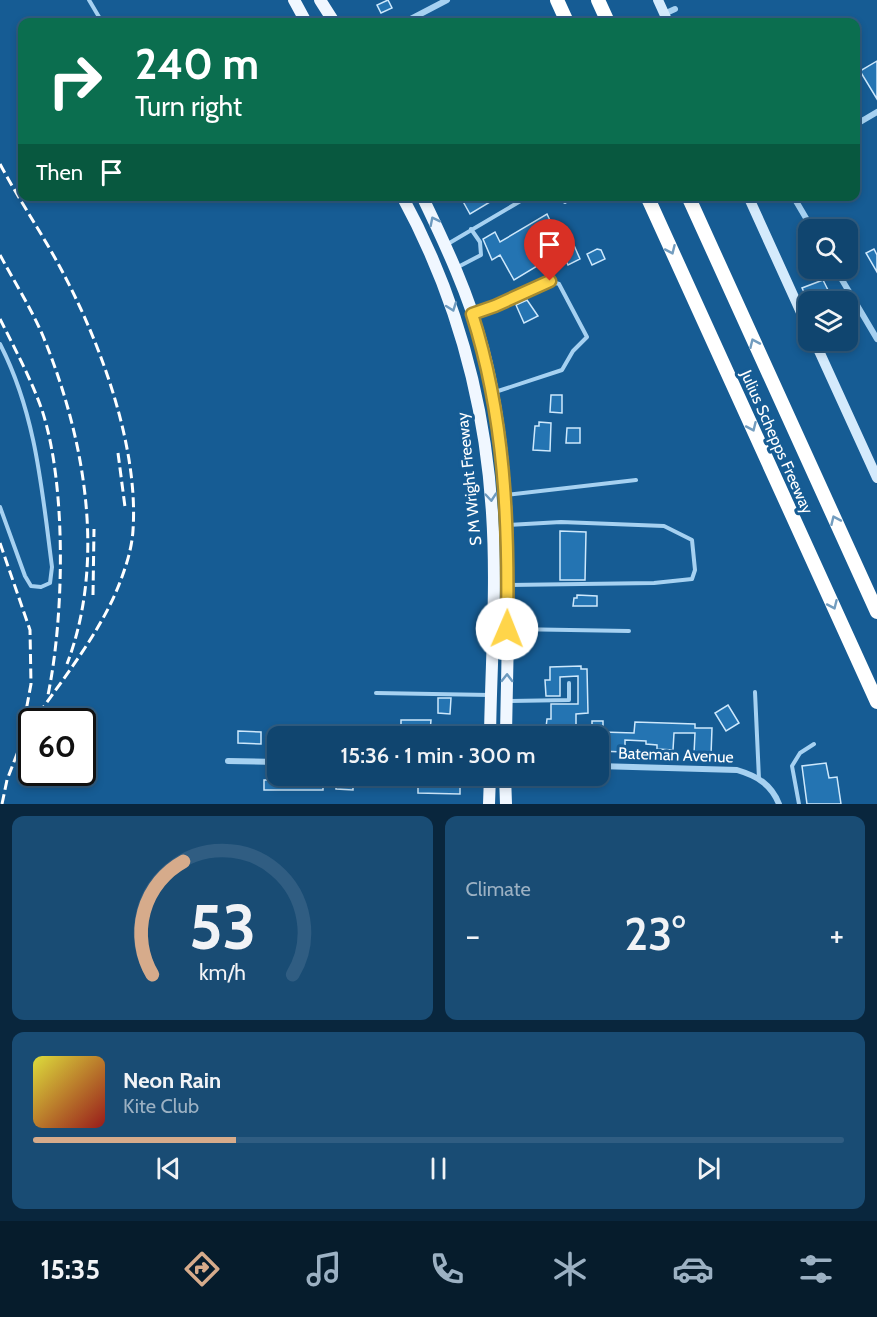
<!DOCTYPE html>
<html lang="en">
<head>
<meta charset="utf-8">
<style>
  body { margin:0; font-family:Cabin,sans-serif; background:#194c74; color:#f1f3f6; height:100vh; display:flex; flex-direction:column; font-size:22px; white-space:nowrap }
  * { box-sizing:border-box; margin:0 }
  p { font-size:20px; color:#9cb1c3 }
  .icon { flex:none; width:33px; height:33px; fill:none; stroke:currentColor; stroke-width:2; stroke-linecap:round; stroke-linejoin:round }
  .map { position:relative; height:804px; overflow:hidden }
  .details { display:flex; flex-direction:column; gap:12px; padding:12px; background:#09263d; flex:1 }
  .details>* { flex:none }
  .banner { position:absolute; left:18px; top:18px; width:842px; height:183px; border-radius:12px; box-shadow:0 3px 9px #0003,0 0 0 2px #305d82; background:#0b6e4f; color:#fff; overflow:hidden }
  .buttons { position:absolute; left:798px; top:219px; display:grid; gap:12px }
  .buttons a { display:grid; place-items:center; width:60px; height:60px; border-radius:12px; background:#10456f; box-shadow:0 3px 9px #0003,0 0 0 2px #305d82; font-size:30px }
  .speed { position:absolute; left:18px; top:708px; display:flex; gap:12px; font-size:30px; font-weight:700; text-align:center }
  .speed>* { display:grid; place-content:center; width:78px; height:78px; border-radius:50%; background:#10456f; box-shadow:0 3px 9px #0003,0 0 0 2px #305d82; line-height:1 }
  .speed .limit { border:3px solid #111; border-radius:9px; background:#fff; color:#111 }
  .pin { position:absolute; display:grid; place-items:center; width:51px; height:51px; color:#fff; margin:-62px -26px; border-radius:50% 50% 50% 0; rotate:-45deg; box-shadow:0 0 6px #0007 }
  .pin .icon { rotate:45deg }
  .me { position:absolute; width:66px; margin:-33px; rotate:1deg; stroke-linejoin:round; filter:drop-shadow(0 0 4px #0008) }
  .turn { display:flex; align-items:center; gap:21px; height:126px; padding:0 18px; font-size:27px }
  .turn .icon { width:78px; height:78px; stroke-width:2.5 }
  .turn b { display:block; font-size:42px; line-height:51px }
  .then { display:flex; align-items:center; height:57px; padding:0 18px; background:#0003; gap:12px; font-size:22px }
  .big { font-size:45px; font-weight:600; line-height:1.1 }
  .details .tile { flex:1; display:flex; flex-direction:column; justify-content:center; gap:9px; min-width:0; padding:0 21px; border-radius:12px; background:#194c74 }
  .details .dial { align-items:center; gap:0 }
  .dial svg { height:156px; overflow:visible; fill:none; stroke:#305d82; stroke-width:7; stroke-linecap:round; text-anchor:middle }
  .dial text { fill:#f1f3f6; stroke:none }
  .song { display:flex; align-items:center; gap:18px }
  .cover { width:72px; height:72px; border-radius:9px; background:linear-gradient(135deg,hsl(60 70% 55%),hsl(0 70% 35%)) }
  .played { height:6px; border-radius:3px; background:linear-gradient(90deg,#d6ab8b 25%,#305d82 25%) }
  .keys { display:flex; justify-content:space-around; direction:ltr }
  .heat { display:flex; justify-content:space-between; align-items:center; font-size:33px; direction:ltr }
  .details .tiles { flex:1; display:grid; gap:12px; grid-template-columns:1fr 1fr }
  .tile:last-child { grid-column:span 2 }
  .trip { position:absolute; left:267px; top:726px; width:342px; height:60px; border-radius:12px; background:#10456f; box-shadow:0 3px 9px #0003,0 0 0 2px #305d82; font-weight:600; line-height:60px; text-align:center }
  .dock { display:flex; height:96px; justify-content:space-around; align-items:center; background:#061c2c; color:#9cb1c3 }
  .dock .icon { width:42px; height:42px }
  .dock .on { color:#d6ab8b }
  .dock b { font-size:27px; color:#f1f3f6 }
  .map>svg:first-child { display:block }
</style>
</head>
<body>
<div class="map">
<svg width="877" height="804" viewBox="0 0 877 804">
  <rect width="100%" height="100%" fill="#165c94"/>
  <g fill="#2474b2" stroke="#cde8fc" stroke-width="1.5">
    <polygon points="388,0 392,8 381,13 377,5"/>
    <polygon points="877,61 877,99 860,71"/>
    <polygon points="460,196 500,196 470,214"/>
    <polygon points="547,214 554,229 559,227 569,245 573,243 580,259 568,265 562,251 514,280 500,255 492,260 483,239 495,232 500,242"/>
    <polygon points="597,249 601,250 605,259 592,265 587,254"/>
    <polygon points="874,249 877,255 877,272 866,253"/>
    <polygon points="823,280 834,302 809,302 802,288"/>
    <polygon points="527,300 538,316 524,323 516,305"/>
    <polygon points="551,395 562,395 562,413 550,412"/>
    <polygon points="539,422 551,423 550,451 533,450 535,426 539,426"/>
    <polygon points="567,428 580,428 580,443 566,443"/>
    <polygon points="560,531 586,532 585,580 560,580"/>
    <polygon points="577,595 597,596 597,606 573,606 574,598 577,598"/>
    <polygon points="581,666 581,669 587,669 588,713 576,714 576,729 558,729 557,736 545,736 547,719 551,719 551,704 578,704 578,676 560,677 560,696 546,696 545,680 550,680 550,667"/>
    <polygon points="438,698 451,698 450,714 438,713"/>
    <polygon points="728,705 739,723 726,731 715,713"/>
    <polygon points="401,720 431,720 430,732 401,731"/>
    <polygon points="592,721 603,721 603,732 634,733 635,722 695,724 695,728 712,728 711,755 694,754 695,733 674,733 673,750 657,749 657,745 646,744 646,741 625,740 625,752 598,751 598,736 592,736"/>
    <polygon points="281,729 320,729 319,736 281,736"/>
    <polygon points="238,731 261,732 261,744 238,743"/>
    <polygon points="826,763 829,778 837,777 841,804 807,804 802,766"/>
    <polygon points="278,776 323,778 323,790 264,790 264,780 278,780"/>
    <polygon points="460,776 460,794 418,793 418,777"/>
    <polygon points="336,778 353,778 353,790 336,789"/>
  </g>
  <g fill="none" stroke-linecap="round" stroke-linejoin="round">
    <g stroke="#a6d1f1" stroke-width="4">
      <polyline points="89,0 102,22"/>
      <polyline points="468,22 475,19"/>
      <polyline points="559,196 565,202"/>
      <polyline points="446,245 529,196"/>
      <polyline points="456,268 481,255 480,242 471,229"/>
      <polyline points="476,313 550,281 559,284 587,337 573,351 562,370 495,392"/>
      <path d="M0 344C36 414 42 490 52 567L50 583 41 587 31 586 25 576 0 507"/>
      <polyline points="506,495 636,480"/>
      <polyline points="508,525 561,522 664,526 692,540 695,570 692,579 654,583 509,585"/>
      <polyline points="511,629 629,631"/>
      <polyline points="755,692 759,779"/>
      <polyline points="376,693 490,695"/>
      <polyline points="510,701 569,700 569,683"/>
      <polyline points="799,804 792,766 800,753 814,744"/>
    </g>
    <g stroke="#a6d1f1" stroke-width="6">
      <polyline points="664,14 675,9"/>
      <polyline points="405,22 447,0"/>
      <polyline points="855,125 877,112"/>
      <polyline points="793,196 813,230"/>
      <polyline points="835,268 877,339"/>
      <polyline points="228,761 278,762"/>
      <path d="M598 766 737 770C757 776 771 784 779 804"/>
    </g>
    <g stroke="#d4eafc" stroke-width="10">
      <polyline points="658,0 668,22"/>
      <polyline points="748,196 808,328"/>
      <polyline points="814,340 877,478"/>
    </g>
    <g stroke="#f0f7ff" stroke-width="12">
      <polyline points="294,0 306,22"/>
      <polyline points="320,0 334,22"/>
      <path d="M402 196C456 295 485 401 492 513 497 587 491 663 490 736"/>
      <path d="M422 196C446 246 469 295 483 348 516 475 508 606 506 736"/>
      <polyline points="505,776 506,804"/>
      <polyline points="489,804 490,776"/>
    </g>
    <g stroke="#fff" stroke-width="14">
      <polyline points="557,0 567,22"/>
      <polyline points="598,0 608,22"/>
      <polyline points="647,196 877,702"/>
      <polyline points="688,196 877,612"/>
    </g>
    <g stroke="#fff" stroke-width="3" stroke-dasharray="10 4.5" stroke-linecap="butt">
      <path d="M0 164C17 196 37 226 55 258 97 333 139 443 133 530 132 550 124 573 116 592 96 638 62 680 33 722"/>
      <path d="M0 255C14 281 31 308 43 336 84 436 107 559 67 664"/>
      <path d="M0 319C15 349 31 379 42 410 67 486 64 618 48 695"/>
      <polyline points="118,453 125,507"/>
      <polyline points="0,543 30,630 31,684 21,738"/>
      <polyline points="93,595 94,529"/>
      <polyline points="2,804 7,780 25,733"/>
    </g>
  </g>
  <defs><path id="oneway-chevron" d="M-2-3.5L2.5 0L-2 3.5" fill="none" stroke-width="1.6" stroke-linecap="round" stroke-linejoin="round" transform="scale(1.5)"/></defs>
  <g stroke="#6d9abf">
    <use href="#oneway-chevron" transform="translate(434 221) rotate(-117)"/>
    <use href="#oneway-chevron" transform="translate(452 307) rotate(70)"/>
    <use href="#oneway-chevron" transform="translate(491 497) rotate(85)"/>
    <use href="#oneway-chevron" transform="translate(507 678) rotate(-89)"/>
  </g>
  <g stroke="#739dbf">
    <use href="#oneway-chevron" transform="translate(671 250) rotate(66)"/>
    <use href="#oneway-chevron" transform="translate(754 343) rotate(-114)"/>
    <use href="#oneway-chevron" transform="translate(752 427) rotate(66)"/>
    <use href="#oneway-chevron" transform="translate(835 520) rotate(-114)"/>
    <use href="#oneway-chevron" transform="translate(833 605) rotate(66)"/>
  </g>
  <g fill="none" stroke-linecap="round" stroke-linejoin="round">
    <defs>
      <path id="route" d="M507 629C509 522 505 417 472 314L495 306 550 281"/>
    </defs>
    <use href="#route" stroke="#a68a30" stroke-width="15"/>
    <use href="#route" stroke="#ffd54a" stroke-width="10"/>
  </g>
  <g text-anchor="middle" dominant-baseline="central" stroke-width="6" stroke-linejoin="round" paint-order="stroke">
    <g font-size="16" fill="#fff" stroke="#165c94">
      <text transform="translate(777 442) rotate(66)">Julius Schepps Freeway</text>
      <text transform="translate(469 479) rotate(-96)">S M Wright Freeway</text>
      <text transform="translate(676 755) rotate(2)">Bateman Avenue</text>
    </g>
  </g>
</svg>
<div class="buttons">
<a><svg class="icon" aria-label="search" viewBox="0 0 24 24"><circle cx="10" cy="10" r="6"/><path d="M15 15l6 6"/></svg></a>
<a><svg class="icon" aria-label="layers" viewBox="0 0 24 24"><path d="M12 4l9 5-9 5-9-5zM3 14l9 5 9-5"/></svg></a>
</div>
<div class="speed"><div class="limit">60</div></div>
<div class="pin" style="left:550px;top:281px;background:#d93025"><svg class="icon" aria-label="arrive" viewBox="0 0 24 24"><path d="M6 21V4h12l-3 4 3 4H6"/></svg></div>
<svg class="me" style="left:507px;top:629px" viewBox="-20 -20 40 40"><circle r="19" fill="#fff"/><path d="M0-13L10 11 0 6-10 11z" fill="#ffd54a"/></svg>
<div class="trip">15:36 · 1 min · 300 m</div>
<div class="banner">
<div class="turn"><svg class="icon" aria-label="right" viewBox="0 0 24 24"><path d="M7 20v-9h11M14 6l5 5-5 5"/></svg><div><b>240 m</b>Turn right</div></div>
<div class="then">Then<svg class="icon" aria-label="arrive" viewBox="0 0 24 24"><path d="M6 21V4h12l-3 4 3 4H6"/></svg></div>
</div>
</div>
<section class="details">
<div class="tiles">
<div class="tile dial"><svg viewBox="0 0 100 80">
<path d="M14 69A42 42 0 1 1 86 69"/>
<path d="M14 69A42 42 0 0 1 30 11" stroke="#d6ab8b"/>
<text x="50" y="56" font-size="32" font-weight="700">53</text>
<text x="50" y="72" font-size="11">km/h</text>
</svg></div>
<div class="tile"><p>Climate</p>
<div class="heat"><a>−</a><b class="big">23°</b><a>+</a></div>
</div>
<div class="tile">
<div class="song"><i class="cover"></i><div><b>Neon Rain</b><p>Kite Club</p></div></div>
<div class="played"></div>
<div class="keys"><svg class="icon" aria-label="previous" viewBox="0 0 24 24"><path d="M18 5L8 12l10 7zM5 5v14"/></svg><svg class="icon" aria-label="pause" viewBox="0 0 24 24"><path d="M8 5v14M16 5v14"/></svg><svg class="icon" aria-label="next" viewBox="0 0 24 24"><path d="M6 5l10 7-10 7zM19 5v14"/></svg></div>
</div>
</div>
</section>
<nav class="dock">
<b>15:35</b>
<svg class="icon on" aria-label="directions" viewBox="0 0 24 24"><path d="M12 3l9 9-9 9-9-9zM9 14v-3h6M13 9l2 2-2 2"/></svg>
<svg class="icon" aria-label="music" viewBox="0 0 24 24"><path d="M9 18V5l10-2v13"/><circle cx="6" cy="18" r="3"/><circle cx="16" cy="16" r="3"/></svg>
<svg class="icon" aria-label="phone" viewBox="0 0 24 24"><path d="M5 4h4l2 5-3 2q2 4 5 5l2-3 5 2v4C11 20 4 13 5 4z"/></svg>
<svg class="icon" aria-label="climate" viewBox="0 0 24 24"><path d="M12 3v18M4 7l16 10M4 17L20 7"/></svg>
<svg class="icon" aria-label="car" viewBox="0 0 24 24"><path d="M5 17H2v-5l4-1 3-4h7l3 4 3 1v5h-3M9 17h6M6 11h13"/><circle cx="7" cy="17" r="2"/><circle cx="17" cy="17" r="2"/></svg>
<svg class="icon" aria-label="filters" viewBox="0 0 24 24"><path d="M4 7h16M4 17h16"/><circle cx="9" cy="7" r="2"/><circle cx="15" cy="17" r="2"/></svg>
</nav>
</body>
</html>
